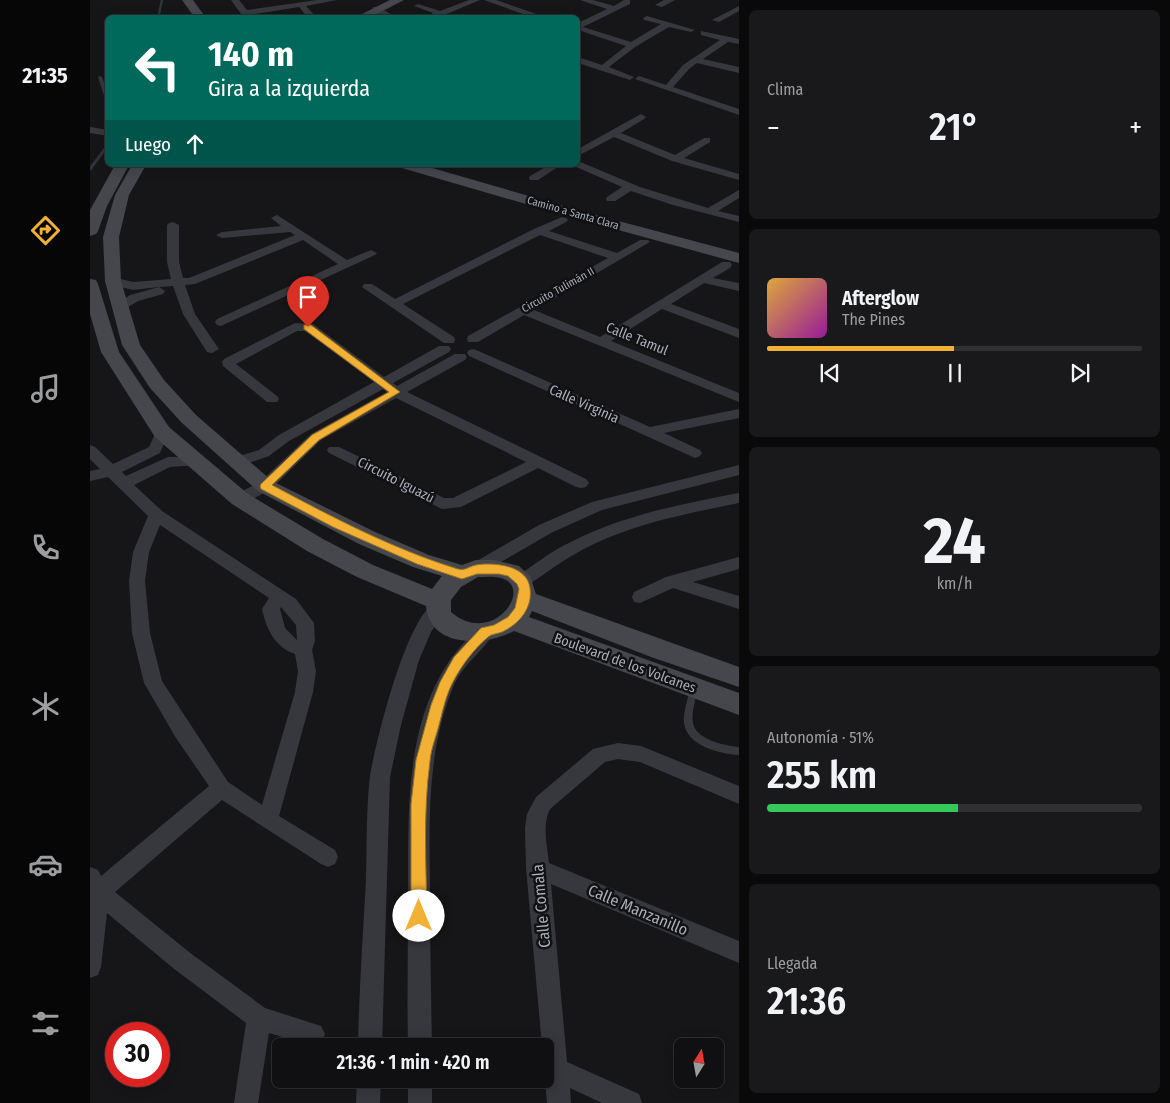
<!DOCTYPE html>
<html lang="es">
<head>
<meta charset="utf-8">
<style>
  body { margin:0; font-family:"Fira Sans Condensed",sans-serif; background:#19191b; color:#f1f3f6; height:100vh; display:flex; flex-direction:column; font-size:19px; white-space:nowrap }
  * { box-sizing:border-box; margin:0 }
  p { font-size:16px; color:#9c9d9f }
  .icon { flex:none; width:28px; height:28px; fill:none; stroke:currentColor; stroke-width:2; stroke-linecap:round; stroke-linejoin:round }
  .map { position:relative; flex:1; overflow:hidden }
  .drawer { display:flex; flex-direction:column; gap:10px; padding:10px; background:#09090a; width:431px }
  .drawer>* { flex:none }
  .banner { position:absolute; left:15px; top:15px; width:475px; height:152px; border-radius:8px; box-shadow:0 2px 12px #0003,0 0 0 1px #303032; background:#00695c; color:#fff; overflow:hidden }
  .needle { width:32px; rotate:11deg }
  .tools { position:absolute; left:584px; top:1038px; display:grid; gap:10px }
  .tools a { display:grid; place-items:center; width:50px; height:50px; border-radius:8px; background:#101012; box-shadow:0 2px 12px #0003,0 0 0 1px #303032; font-size:25px }
  .speed { position:absolute; left:15px; top:1022px; display:flex; gap:10px; font-size:25px; font-weight:700; text-align:center }
  .speed>* { display:grid; place-content:center; width:65px; height:65px; border-radius:50%; background:#101012; box-shadow:0 2px 12px #0003,0 0 0 1px #303032; line-height:1 }
  .speed .limit { border:8px solid #d22; background:#fff; color:#111 }
  .pin { position:absolute; display:grid; place-items:center; width:42px; height:42px; color:#fff; margin:-51px -21px; border-radius:50% 50% 50% 0; rotate:-45deg; box-shadow:0 0 5px #0007 }
  .pin .icon { rotate:45deg }
  .me { position:absolute; width:55px; margin:-28px; rotate:0deg; stroke-linejoin:round; filter:drop-shadow(0 0 4px #0008) }
  .turn { display:flex; align-items:center; gap:18px; height:105px; padding:0 20px; font-size:22px }
  .turn .icon { width:65px; height:65px; stroke-width:2.5 }
  .turn b { display:block; font-size:35px; line-height:42px }
  .then { display:flex; align-items:center; height:48px; padding:0 20px; background:#0003; gap:10px; font-size:19px }
  .big { font-size:38px; font-weight:600; line-height:1.1 }
  .drawer .widget { flex:1; display:flex; flex-direction:column; justify-content:center; gap:8px; min-width:0; padding:0 18px; border-radius:8px; background:#19191b }
  .drawer .dial { align-items:center; gap:0 }
  .dial b { font-size:65px; line-height:1 }
  .song { display:flex; align-items:center; gap:15px }
  .cover { width:60px; height:60px; border-radius:8px; background:linear-gradient(135deg,hsl(40 70% 55%),hsl(300 70% 35%)) }
  .played { height:5px; border-radius:2px; background:linear-gradient(90deg,#f2b134 50%,#303032 50%) }
  .keys { display:flex; justify-content:space-around; direction:ltr }
  .heat { display:flex; justify-content:space-between; align-items:center; font-size:28px; direction:ltr }
  .charge { height:8px; border-radius:4px; background:linear-gradient(90deg,#34c759 51%,#303032 0) }
  .trip { position:absolute; left:182px; top:1038px; width:282px; height:50px; border-radius:8px; background:#101012; box-shadow:0 2px 12px #0003,0 0 0 1px #303032; font-weight:600; line-height:50px; text-align:center }
  main { display:flex; flex:1; min-height:0 }
  .tabs { display:flex; flex-direction:column; width:90px; justify-content:space-around; align-items:center; background:#060607; color:#9c9d9f }
  .tabs .icon { width:35px; height:35px }
  .tabs .on { color:#f2b134 }
  .tabs b { font-size:22px; color:#f1f3f6 }
  .map>svg:first-child { display:block }
</style>
</head>
<body>
<main>
<nav class="tabs">
<b>21:35</b>
<svg class="icon on" aria-label="directions" viewBox="0 0 24 24"><path d="M12 3l9 9-9 9-9-9zM9 14v-3h6M13 9l2 2-2 2"/></svg>
<svg class="icon" aria-label="music" viewBox="0 0 24 24"><path d="M9 18V5l10-2v13"/><circle cx="6" cy="18" r="3"/><circle cx="16" cy="16" r="3"/></svg>
<svg class="icon" aria-label="phone" viewBox="0 0 24 24"><path d="M5 4h4l2 5-3 2q2 4 5 5l2-3 5 2v4C11 20 4 13 5 4z"/></svg>
<svg class="icon" aria-label="climate" viewBox="0 0 24 24"><path d="M12 3v18M4 7l16 10M4 17L20 7"/></svg>
<svg class="icon" aria-label="car" viewBox="0 0 24 24"><path d="M5 17H2v-5l4-1 3-4h7l3 4 3 1v5h-3M9 17h6M6 11h13"/><circle cx="7" cy="17" r="2"/><circle cx="17" cy="17" r="2"/></svg>
<svg class="icon" aria-label="filters" viewBox="0 0 24 24"><path d="M4 7h16M4 17h16"/><circle cx="9" cy="7" r="2"/><circle cx="15" cy="17" r="2"/></svg>
</nav>
<div class="map">
<svg width="649" height="1103" viewBox="0 0 649 1103">
  <rect width="100%" height="100%" fill="#161618"/>
  <g fill="none" stroke-linecap="round" stroke-linejoin="round">
    <polyline stroke="#2c353c" stroke-width="2.5" points="68,18 72,0"/>
    <polyline stroke="#2c353c" stroke-width="3" points="0,169 18,145"/>
    <g fill="#37383d" fill-rule="evenodd">
      <polygon points="10,76 12,77 18,94 18,103 16,102 8,77"/>
      <path d="M604 684 607 686 608 688C606 699 601 712 603 723 605 739 635 746 649 747V755C630 754 597 746 594 723 593 712 598 699 600 688L601 686Z"/>
    </g>
    <g fill="#37383d" fill-rule="evenodd">
      <polygon points="141,0 149,0 157,10 227,0 247,0 216,6 227,18 218,18 209,7 160,15 162,18 154,18"/>
      <polygon points="379,0 390,0 347,18 334,18 343,13 324,6 328,4 350,11"/>
      <polygon points="394,0 406,0 458,18 444,18"/>
      <polygon points="490,0 503,0 524,6 534,0 540,0 540,4 493,27 541,42 571,24 554,20 553,18 557,16 605,30 601,32 579,27 545,47 519,67 544,77 540,80 537,79 488,63 488,57 512,65 536,46 488,30 488,23 517,9"/>
      <polygon points="574,0 585,0 572,7 565,5"/>
      <polygon points="649,6 649,11 629,22 622,20"/>
      <polygon points="283,7 289,7 307,18 296,18 283,11"/>
      <polygon points="611,31 649,39 649,44 638,42 613,59 649,67 649,73 607,63 599,69 583,87 649,109 649,115 545,79 549,76 576,85 593,65 630,40 611,35"/>
      <polygon points="551,114 556,117 554,119 531,133 585,155 614,138 620,138 620,142 594,158 649,174 649,180 582,161 524,137 488,156 488,149"/>
      <polygon points="0,127 18,130 18,136 0,133"/>
      <polygon points="488,161 550,187 618,208 649,190 649,198 628,211 649,216 649,222 583,205 541,191 525,201 517,201 516,199 517,197 532,187 484,166 488,165"/>
      <polygon points="459,165 471,165 448,180 440,180 439,178 440,176"/>
      <polygon points="187,215 257,260 281,250 287,253 285,255 131,326 127,325 125,322 127,319 248,264 213,240 105,284 95,285 105,314 129,349 122,353 117,352 93,314 83,286 69,287 75,291 73,294 48,301 33,310 25,310 23,307 40,295 69,287 43,290 19,284 17,281 19,278 23,277 43,282 81,279 77,262 77,225 79,223 83,222 89,225 89,262 93,278 99,278 205,235 200,232 132,238 126,235 132,232 191,226 181,218"/>
      <polygon points="472,217 476,218 478,220 476,222 459,231 527,253 550,240 558,240 560,242 444,310 510,337 632,262 640,262 642,265 640,268 623,278 649,283 649,291 614,283 581,304 649,329 649,338 572,309 521,341 649,393 649,402 434,315 388,342 378,342 377,339 378,336 518,258 450,235 313,304 364,337 365,340 364,343 354,343 272,287 274,284 282,284 305,299 444,229"/>
      <polygon points="205,323 223,324 294,377 349,346 359,346 361,349 359,352 303,383 307,386 365,354 375,354 377,357 375,360 317,392 496,479 499,483 496,487 491,488 486,487 448,468 371,507 352,509 239,453 237,450 239,447 249,447 354,498 363,498 436,462 306,398 231,440 180,490 155,503 150,504 145,503 142,499 145,495 170,482 221,434 297,392 293,389 199,441 179,456 147,467 142,466 140,462 142,458 169,450 189,435 284,382 215,331 207,331 146,364 187,396 189,399 187,402 177,402 133,366 132,362 134,359"/>
      <polygon points="384,349 560,427 649,409 649,418 574,433 610,450 612,453 610,456 605,458 379,356 377,353 379,350"/>
      <path d="M72 427 77 429 79 432 70 453 32 472 36 476 78 457H110L112 461 110 465 80 467 44 485 72 511 206 599 224 623 225 641 222 650 226 671 223 692 189 816 245 850 248 857 245 864 238 867 231 864 132 800 25 892 99 952 175 1008 231 1026 235 1034 231 1042 223 1046 179 1033 168 1103H144L156 1023 83 968 17 913 11 967 8 975 0 978V867L8 870 11 876 119 786 86 738 54 683 42 633 39 581 43 552 58 516 18 477 0 481V471L10 469 0 459V445L5 447 23 464 59 447 67 429ZM70 525 179 598 172 609C177 630 184 646 205 654L208 671 205 692 172 805 138 782 72 681 60 633 55 581 59 552ZM191 607 206 625 207 640 195 628 190 609Z"/>
      <polygon points="649,465 649,475 512,510 461,533 392,573 386,575 380,573 378,569 380,565 449,525 502,502"/>
      <path d="M649 493V503C595 514 541 524 492 550 473 560 456 573 438 585L432 587 426 585 424 581 426 577C444 565 461 551 481 542 533 515 592 504 649 493Z"/>
      <polygon points="649,557 649,569 603,582 649,596 649,609 583,588 550,603 544,602 542,597 544,592 576,577"/>
      <path d="M347 602 353 604 356 609 341 632 329 660 311 725 300 777 292 1046H268C269 991 273 935 276 879 277 845 276 810 280 776 285 745 317 612 347 602Z"/>
      <path d="M396 624 402 626 405 631C394 651 373 664 364 685 337 749 339 819 340 887 340 940 341 993 342 1046H318C317 999 318 952 318 905 319 820 311 715 371 646 378 638 386 628 396 624Z"/>
      <path d="M528 743 551 746 649 786V804L550 762 528 759 515 762 460 809C452 825 457 845 459 863L649 941V963L461 884 477 1062 549 1094 552 1103H512L480 1088 481 1103H457L455 1079H456V1046H452L436 868 435 828 437 814 446 797 503 749Z"/>
      <polygon points="267,1079 291,1079 290,1103 266,1103"/>
      <rect x="318" y="1079" width="24" height="24"/>
    </g>
    <g fill="#45474d" fill-rule="evenodd">
      <polygon points="92,0 103,0 116,18 105,18"/>
      <polygon points="300,0 314,0 279,18 264,18"/>
      <polygon points="25,165 39,165 17,206 8,231 6,234 0,236 0,210"/>
      <path d="M42 165H56L39 195 29 237 31 281 50 345 74 380 106 415 182 481 285 532 339 555 372 565 386 560H404L429 566 440 576 446 594 649 667V687L561 657 442 611 439 617 649 693V715L424 631C396 646 340 649 336 606L267 577 217 551 142 504 65 437 11 352 0 314V279L6 280 8 284 29 352 79 427 158 494 233 539 283 565 342 589 352 576 323 567 269 544 168 491 92 423 60 388 32 345 15 281 13 237 25 195ZM388 577C395 577 404 576 411 578 445 587 403 648 361 612V600L371 587Z"/>
      <polygon points="310,165 332,165 487,210 649,253 649,263 477,216 312,168"/>
    </g>
  </g>
  <path fill="#f2b134" stroke="#9d7322" d="M214 325H221L310 392 229 440 182 485C242 517 303 549 368 569 375 571 380 566 386 565 404 562 437 565 440 588 443 608 429 624 412 632 407 634 401 634 398 637 384 649 371 666 363 682 356 695 353 710 349 725 346 737 341 749 340 761 333 812 336 865 337 916L335 921 329 924 324 921 321 916V804L326 760 341 705 350 682 364 657 391 628 404 625 418 617 425 608 429 589 427 584 418 576 409 574H387L372 579 327 564 243 527 171 489 170 486 171 484 222 435 299 392 214 329Z"/>
  <g text-anchor="middle" dominant-baseline="central" stroke-width="5" stroke-linejoin="round" paint-order="stroke">
    <g font-size="11" fill="#a8adb8" stroke="#111113">
      <text transform="translate(483 213) rotate(16)">Camino a Santa Clara</text>
      <text transform="translate(468 290) rotate(-29)">Circuito Tulimán II</text>
    </g>
    <g font-size="14" fill="#a8adb8" stroke="#111113">
      <text transform="translate(547 339) rotate(22)">Calle Tamul</text>
      <text transform="translate(494 404) rotate(24)">Calle Virginia</text>
      <text transform="translate(306 480) rotate(27)">Circuito Iguazú</text>
      <text transform="translate(535 663) rotate(20)">Boulevard de los Volcanes</text>
    </g>
    <g font-size="16" fill="#a8adb8" stroke="#111113">
      <text transform="translate(451 906) rotate(-95)">Calle Comala</text>
      <text transform="translate(548 910) rotate(23)">Calle Manzanillo</text>
    </g>
  </g>
</svg>
<div class="tools">
<a><svg class="needle" viewBox="-14 -14 28 28"><path d="M0-13l5 13h-10z" fill="#e53935"/><path d="M0 13l5-13h-10z" fill="#9c9d9f"/></svg></a>
</div>
<div class="speed"><div class="limit">30</div></div>
<div class="pin" style="left:218px;top:327px;background:#d93025"><svg class="icon" aria-label="arrive" viewBox="0 0 24 24"><path d="M6 21V4h12l-3 4 3 4H6"/></svg></div>
<svg class="me" style="left:329px;top:916px" viewBox="-20 -20 40 40"><circle r="19" fill="#fff"/><path d="M0-13L10 11 0 6-10 11z" fill="#f2b134"/></svg>
<div class="trip">21:36 · 1 min · 420 m</div>
<div class="banner">
<div class="turn"><svg class="icon" aria-label="left" viewBox="0 0 24 24"><path d="M17 20v-9H6M10 6l-5 5 5 5"/></svg><div><b>140 m</b>Gira a la izquierda</div></div>
<div class="then">Luego<svg class="icon" aria-label="ahead" viewBox="0 0 24 24"><path d="M12 20V5M6 11l6-6 6 6"/></svg></div>
</div>
</div>
<section class="drawer">
<div class="widget"><p>Clima</p>
<div class="heat"><a>−</a><b class="big">21°</b><a>+</a></div>
</div>
<div class="widget">
<div class="song"><i class="cover"></i><div><b>Afterglow</b><p>The Pines</p></div></div>
<div class="played"></div>
<div class="keys"><svg class="icon" aria-label="previous" viewBox="0 0 24 24"><path d="M18 5L8 12l10 7zM5 5v14"/></svg><svg class="icon" aria-label="pause" viewBox="0 0 24 24"><path d="M8 5v14M16 5v14"/></svg><svg class="icon" aria-label="next" viewBox="0 0 24 24"><path d="M6 5l10 7-10 7zM19 5v14"/></svg></div>
</div>
<div class="widget dial"><b>24</b><p>km/h</p></div>
<div class="widget"><p>Autonomía · 51%</p><b class="big">255 km</b><div class="charge"></div></div>
<div class="widget"><p>Llegada</p><b class="big">21:36</b></div>
</section>
</main>
</body>
</html>
